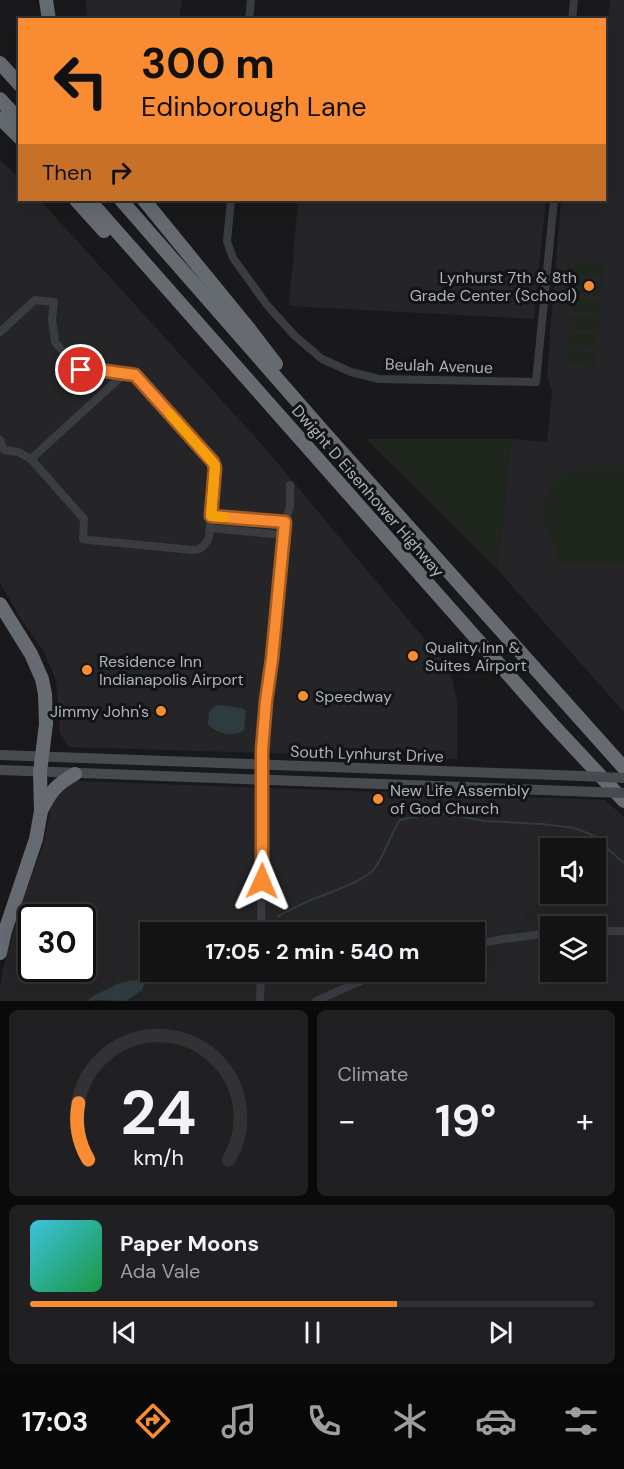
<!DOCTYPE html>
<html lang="en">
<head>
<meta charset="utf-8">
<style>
  body { margin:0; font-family:"DM Sans",sans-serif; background:#202022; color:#f1f3f6; height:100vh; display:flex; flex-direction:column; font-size:22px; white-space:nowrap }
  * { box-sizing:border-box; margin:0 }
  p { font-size:20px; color:#9d9ea0 }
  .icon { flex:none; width:33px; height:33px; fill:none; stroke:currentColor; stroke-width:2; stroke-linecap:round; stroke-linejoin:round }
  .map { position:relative; height:1001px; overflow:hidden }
  .side { display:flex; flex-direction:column; gap:9px; padding:9px; background:#0a0a0b; flex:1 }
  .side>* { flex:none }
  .top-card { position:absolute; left:18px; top:18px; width:588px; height:183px; border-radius:0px; box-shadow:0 6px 24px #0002,0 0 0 2px #323234; background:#f98c33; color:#111; overflow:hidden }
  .controls { position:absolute; left:540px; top:838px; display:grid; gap:12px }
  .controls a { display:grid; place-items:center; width:66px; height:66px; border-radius:0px; background:#131314; box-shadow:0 6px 24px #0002,0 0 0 2px #323234; font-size:30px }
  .speed { position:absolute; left:18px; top:904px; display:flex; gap:12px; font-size:30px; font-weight:700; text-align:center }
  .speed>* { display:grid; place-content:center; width:78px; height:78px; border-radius:50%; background:#131314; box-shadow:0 6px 24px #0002,0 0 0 2px #323234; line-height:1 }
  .speed .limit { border:3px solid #111; border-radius:9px; background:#fff; color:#111 }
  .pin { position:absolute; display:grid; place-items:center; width:51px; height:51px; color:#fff; margin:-26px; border:3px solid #fff; border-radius:50%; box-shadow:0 2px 6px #0007 }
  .me { position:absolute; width:66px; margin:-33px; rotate:1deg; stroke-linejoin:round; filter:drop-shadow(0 0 4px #0008) }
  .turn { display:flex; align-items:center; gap:21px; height:126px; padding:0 24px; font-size:27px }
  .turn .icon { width:78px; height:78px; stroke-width:2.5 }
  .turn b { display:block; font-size:42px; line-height:51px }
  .then { display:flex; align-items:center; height:57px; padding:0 24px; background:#0003; gap:12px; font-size:22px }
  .big { font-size:45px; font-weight:700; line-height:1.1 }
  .side .tile { flex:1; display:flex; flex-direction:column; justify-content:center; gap:9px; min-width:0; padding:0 21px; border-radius:9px; background:#202022 }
  .side .dial { align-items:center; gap:0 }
  .dial svg { height:156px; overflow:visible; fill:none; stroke:#323234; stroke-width:7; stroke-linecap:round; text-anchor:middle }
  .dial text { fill:#f1f3f6; stroke:none }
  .song { display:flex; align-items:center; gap:18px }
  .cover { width:72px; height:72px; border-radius:9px; background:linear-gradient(135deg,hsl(190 70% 55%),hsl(140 70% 35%)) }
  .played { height:6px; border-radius:3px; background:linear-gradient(90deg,#f98c33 65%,#323234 65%) }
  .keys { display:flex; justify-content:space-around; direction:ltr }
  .heat { display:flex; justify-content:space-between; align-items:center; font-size:33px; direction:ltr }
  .side .tiles { flex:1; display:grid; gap:9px; grid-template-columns:1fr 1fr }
  .tile:last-child { grid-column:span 2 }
  .trip { position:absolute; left:140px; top:922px; width:345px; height:60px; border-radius:0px; background:#131314; box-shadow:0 6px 24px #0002,0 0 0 2px #323234; font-weight:700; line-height:60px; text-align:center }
  .menu { display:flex; height:96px; justify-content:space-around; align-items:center; background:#080808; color:#9d9ea0 }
  .menu .icon { width:42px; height:42px }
  .menu .selected { color:#f98c33 }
  .menu b { font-size:27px; color:#f1f3f6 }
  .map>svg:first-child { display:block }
</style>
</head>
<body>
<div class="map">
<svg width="624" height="1001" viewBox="0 0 624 1001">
  <rect width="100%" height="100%" fill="#19191b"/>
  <g fill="#252528" fill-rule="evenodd">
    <polygon points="86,0 182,0 179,20 87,19"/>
    <polygon points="610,0 624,0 624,712 497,569 511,439 547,442 552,392 547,373 561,200 604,200 604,20 576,19 576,16 608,19"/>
    <polygon points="0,160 19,178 20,200 40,200 265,448 442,660 452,678 457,701 457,759 69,747 60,733 56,681 44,652 21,619 0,583"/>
    <polygon points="298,200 546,200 534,319 289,306"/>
    <path d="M75 781 605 800 624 817V1001H0V986L3 969 22 903 44 842 52 802 60 790ZM550 849H596V894H550ZM32 918H82V969H32ZM550 927H596V972H550ZM150 933H474V972H150Z"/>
  </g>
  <g fill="#1f261e">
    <polygon points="575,262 604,264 603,278 574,275"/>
    <polygon points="573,279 603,282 601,295 572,293"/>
    <polygon points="572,297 601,300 600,313 571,311"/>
    <polygon points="570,315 600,318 598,331 569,329"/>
    <polygon points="569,333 598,335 597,349 567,346"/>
    <polygon points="567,350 596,353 595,367 566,364"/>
    <polygon points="366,439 511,439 497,569"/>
    <path d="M586 465H624V565L556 563C556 559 557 553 556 549 556 546 553 543 551 541 548 536 546 530 544 523 539 494 558 472 586 465Z"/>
  </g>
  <g fill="#2e3c40">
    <path d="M217 705 242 708 246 711 244 730C235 737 215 734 208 724L209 712Z"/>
    <polygon points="154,972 164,972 146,980 142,990 126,1001 98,1000 87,1001 93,996 117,984 129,981 139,980"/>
  </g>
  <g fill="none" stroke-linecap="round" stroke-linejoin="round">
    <path stroke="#2e3c40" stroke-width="2" d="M278 916C290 910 303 903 316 898 330 892 365 881 374 869 385 855 390 835 400 820L419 816 445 814 486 821 542 824 574 828 597 837 608 849 624 863"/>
    <g stroke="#393c40" stroke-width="8">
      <polyline points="249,20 251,0"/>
      <polyline points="572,20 574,0"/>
      <polyline points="231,200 227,241 233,258 267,305 295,336 322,359 351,372 379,379 536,382 554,200"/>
      <path d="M0 332 35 300 54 302 52 319 55 342 77 368 135 375 215 465 209 537C205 546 201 550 192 550L89 540 83 539 84 519 31 459 18 452 4 450 0 440"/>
      <polyline points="31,459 125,373"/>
      <polyline points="211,516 285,522"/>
      <polyline points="210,528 283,535"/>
      <polyline points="596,931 624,931"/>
      <polyline points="261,933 263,750 283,535 285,522 290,507 290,485"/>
      <polyline points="474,944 504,939 550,933"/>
      <polyline points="260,1001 261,972"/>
      <polyline points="316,1001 381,972"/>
    </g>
    <g stroke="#474b50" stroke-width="10">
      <polyline points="0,755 582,776"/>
      <polyline points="0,770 596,792"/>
    </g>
    <g stroke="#656b71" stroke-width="14">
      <polyline points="46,0 49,20"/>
      <polyline points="0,63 20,85"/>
      <polyline points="0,99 20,121"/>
      <polyline points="0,118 20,138"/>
      <polyline points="76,200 104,231"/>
      <polyline points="89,200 552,724 624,801"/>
      <polyline points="121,200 322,430 624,768"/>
      <polyline points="144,200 250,330 276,364"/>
      <polyline points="0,604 31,654 42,679 45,694 46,724 40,772 41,811 36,839 5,931 0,953"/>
      <path d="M42 809C51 791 57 784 75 774"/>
    </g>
    <g stroke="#474b50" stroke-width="10">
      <polyline points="582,776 624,778"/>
      <polyline points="596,792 624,793"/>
    </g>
  </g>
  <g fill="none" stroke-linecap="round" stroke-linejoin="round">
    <defs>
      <polyline id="route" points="81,370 106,371 135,375 213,462 215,468 211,516 285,522 272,659 266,701 262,750 262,881"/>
    </defs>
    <use href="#route" stroke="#a25b21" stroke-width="15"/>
    <use href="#route" stroke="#f98c33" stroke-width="10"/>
    <polyline stroke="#f59e0b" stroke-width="10" points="170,414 215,465 211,516 224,517"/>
  </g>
  <g fill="#f98c33" stroke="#141416" stroke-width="2">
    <circle cx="589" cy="286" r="6"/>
    <circle cx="413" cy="656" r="6"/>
    <circle cx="87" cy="670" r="6"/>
    <circle cx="303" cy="696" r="6"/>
    <circle cx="161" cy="711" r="6"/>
    <circle cx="378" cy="799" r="6"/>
  </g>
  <g text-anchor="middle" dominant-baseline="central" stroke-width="6" stroke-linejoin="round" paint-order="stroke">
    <g font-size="16" fill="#abb3bb" stroke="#141416" text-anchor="start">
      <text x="577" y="277" text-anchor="end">Lynhurst 7th &amp; 8th<tspan x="577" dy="18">Grade Center (School)</tspan></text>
      <text x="425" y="647">Quality Inn &amp;<tspan x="425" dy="18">Suites Airport</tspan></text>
      <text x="99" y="661">Residence Inn<tspan x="99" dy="18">Indianapolis Airport</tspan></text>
      <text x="315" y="696">Speedway</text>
      <text x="149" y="711" text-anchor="end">Jimmy John's</text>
      <text x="390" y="790">New Life Assembly<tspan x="390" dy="18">of God Church</tspan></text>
    </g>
    <g font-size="16" fill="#abb3bb" stroke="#141416">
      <text transform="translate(439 366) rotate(2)">Beulah Avenue</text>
      <text transform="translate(368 491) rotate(49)">Dwight D Eisenhower Highway</text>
      <text transform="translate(367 754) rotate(2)">South Lynhurst Drive</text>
    </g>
  </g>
</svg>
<div class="controls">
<a><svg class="icon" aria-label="sound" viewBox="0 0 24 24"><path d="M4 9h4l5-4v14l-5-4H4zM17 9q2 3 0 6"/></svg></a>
<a><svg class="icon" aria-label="layers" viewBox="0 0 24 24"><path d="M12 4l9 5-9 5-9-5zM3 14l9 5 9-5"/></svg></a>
</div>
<div class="speed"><div class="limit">30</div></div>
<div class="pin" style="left:81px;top:370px;background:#d93025"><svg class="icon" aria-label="arrive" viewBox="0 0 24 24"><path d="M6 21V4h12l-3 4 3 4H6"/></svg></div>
<svg class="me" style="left:262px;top:881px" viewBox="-20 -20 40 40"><path d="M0-17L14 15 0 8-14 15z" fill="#f98c33" stroke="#fff" stroke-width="4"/></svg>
<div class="trip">17:05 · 2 min · 540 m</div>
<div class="top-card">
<div class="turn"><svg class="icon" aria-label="left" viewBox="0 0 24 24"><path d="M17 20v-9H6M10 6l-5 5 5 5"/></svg><div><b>300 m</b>Edinborough Lane</div></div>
<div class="then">Then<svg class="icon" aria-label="right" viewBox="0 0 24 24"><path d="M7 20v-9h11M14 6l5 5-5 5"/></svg></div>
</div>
</div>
<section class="side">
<div class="tiles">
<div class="tile dial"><svg viewBox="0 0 100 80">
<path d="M14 69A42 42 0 1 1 86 69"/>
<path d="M14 69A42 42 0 0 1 9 40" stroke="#f98c33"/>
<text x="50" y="56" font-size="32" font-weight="700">24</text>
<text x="50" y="72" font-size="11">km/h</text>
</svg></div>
<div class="tile"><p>Climate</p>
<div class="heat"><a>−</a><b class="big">19°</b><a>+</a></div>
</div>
<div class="tile">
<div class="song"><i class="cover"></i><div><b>Paper Moons</b><p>Ada Vale</p></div></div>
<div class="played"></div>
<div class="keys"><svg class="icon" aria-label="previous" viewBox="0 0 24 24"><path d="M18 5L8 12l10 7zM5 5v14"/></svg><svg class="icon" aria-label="pause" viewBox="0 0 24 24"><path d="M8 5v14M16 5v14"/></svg><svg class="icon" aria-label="next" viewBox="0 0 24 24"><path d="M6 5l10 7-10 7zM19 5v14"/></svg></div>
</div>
</div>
</section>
<nav class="menu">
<b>17:03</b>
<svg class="icon selected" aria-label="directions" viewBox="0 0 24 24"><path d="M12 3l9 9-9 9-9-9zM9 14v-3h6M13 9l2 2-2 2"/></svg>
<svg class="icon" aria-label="music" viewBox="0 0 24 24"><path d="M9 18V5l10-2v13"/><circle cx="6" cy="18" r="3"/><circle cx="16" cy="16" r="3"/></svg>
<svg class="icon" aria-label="phone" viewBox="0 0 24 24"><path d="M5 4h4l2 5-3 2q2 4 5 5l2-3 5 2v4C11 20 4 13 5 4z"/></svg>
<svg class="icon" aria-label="climate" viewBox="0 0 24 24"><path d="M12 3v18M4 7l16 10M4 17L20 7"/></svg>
<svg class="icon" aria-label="car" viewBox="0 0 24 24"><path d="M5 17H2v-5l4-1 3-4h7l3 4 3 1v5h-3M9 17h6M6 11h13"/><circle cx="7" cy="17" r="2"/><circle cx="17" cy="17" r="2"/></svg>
<svg class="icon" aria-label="filters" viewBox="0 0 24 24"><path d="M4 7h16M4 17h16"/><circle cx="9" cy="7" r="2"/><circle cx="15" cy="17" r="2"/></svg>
</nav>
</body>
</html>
